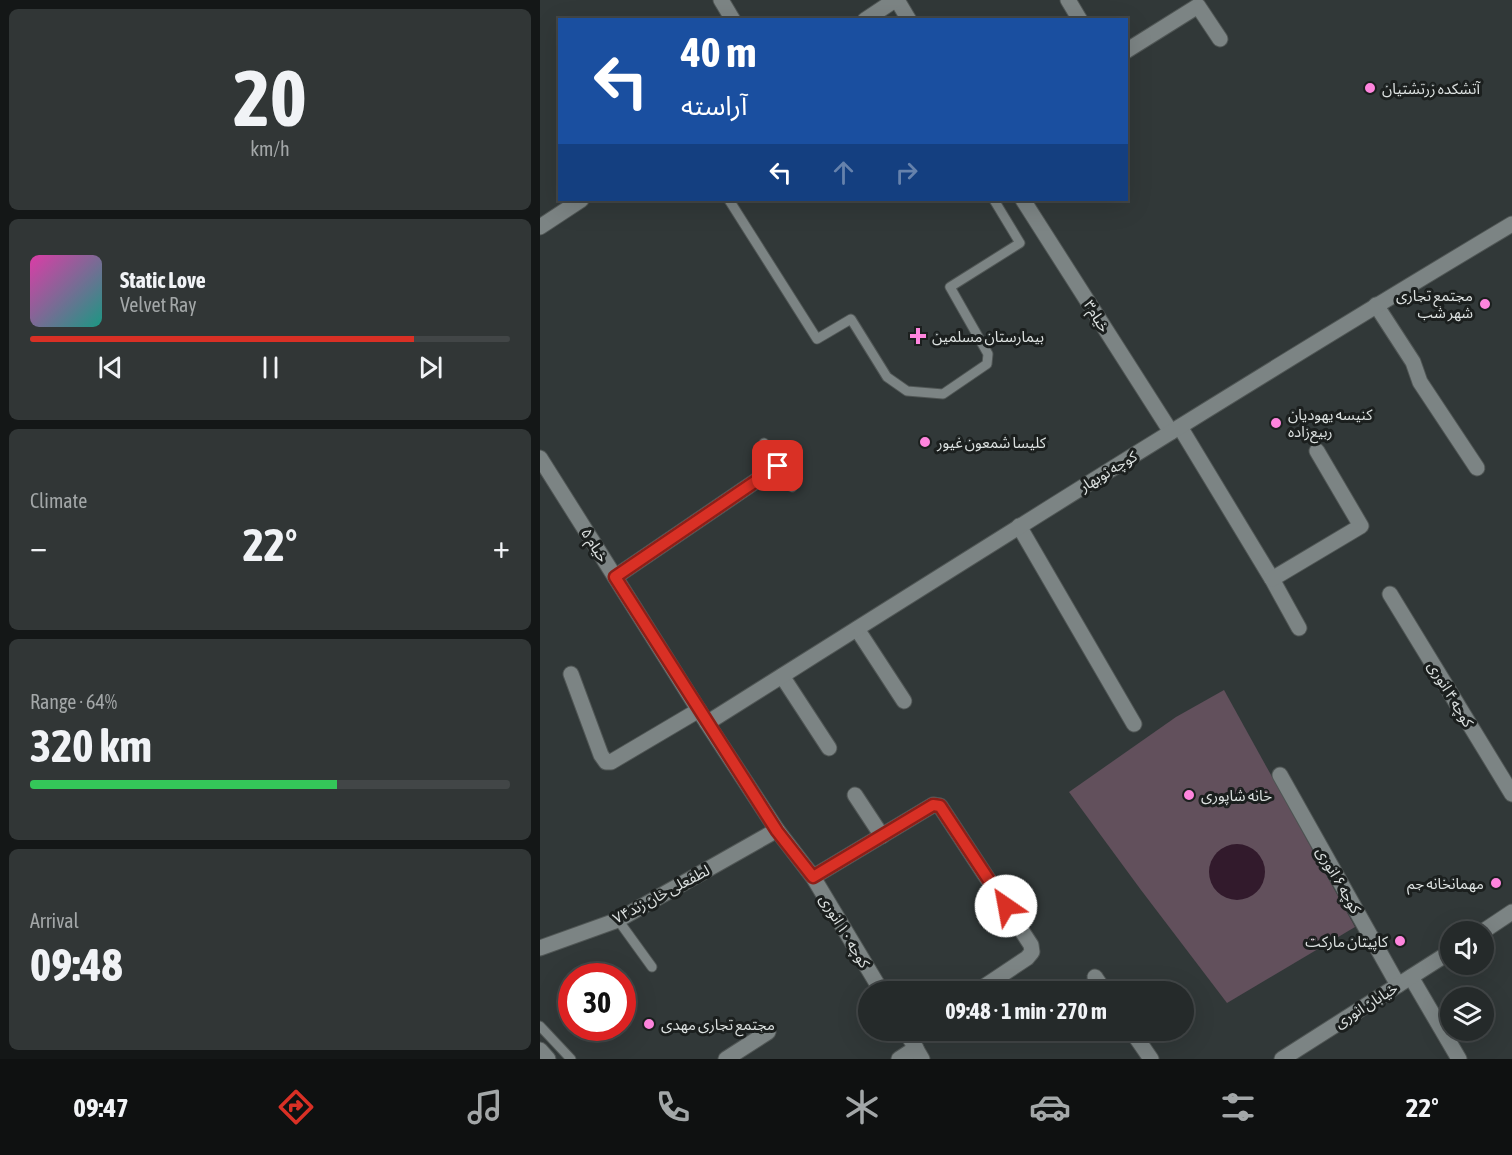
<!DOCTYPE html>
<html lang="en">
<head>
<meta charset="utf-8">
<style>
  body { margin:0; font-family:"Asap Condensed","Noto Sans Arabic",sans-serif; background:#313636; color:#f1f3f6; height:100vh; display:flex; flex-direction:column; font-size:22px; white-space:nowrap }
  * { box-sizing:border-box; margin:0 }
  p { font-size:20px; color:#a3a7a8 }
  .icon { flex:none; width:33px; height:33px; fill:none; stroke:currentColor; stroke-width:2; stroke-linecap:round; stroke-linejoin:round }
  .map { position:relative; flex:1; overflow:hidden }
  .sheet { display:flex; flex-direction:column; gap:9px; padding:9px; background:#141717; width:540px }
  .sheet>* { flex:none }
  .guide { position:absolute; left:18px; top:18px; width:570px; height:183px; border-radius:0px; box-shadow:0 6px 24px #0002,0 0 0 2px #424647; background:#1a4fa0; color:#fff; overflow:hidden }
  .fabs { position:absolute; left:900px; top:921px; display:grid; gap:12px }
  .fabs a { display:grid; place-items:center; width:54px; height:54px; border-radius:50%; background:#252a2a; box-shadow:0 6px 24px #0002,0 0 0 2px #424647; font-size:30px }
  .speed { position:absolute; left:18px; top:963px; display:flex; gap:12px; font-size:30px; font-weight:700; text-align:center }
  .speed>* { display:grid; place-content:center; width:78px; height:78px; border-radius:50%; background:#252a2a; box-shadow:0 6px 24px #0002,0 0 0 2px #424647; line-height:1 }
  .speed .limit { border:9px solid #d22; background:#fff; color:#111 }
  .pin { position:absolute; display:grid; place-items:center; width:51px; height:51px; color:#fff; margin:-26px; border-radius:12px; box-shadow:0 3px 9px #0006 }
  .me { position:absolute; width:66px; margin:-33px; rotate:327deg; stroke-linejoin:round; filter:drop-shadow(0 0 4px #0008) }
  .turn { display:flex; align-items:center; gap:21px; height:126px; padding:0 24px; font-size:27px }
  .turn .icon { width:78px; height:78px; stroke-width:2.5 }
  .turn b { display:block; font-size:42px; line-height:51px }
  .lanes { display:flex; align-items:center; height:57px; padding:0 24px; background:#0003; justify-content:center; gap:30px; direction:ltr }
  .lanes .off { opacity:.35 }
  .big { font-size:45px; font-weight:700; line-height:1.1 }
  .sheet .card { flex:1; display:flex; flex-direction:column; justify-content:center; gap:9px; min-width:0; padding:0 21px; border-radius:9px; background:#313636 }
  .sheet .dial { align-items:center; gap:0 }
  .dial b { font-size:78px; line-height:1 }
  .song { display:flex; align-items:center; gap:18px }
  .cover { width:72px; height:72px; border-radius:9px; background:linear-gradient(135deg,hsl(320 70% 55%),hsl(170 70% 35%)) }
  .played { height:6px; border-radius:3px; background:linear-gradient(90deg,#d93025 80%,#424647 80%) }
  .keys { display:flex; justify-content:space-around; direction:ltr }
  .heat { display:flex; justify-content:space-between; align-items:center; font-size:33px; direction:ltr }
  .charge { height:9px; border-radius:4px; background:linear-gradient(90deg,#34c759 64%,#424647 0) }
  .trip { position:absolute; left:318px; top:981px; width:336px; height:60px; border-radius:30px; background:#252a2a; box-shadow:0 6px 24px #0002,0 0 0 2px #424647; font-weight:700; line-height:60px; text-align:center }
  .tab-bar { display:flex; height:96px; justify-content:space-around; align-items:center; background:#0f1111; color:#a3a7a8 }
  .tab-bar .icon { width:42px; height:42px }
  .tab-bar .current { color:#d93025 }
  .tab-bar b { font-size:27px; color:#f1f3f6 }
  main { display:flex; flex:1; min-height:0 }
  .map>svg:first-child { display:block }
</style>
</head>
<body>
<main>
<section class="sheet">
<div class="card dial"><b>20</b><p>km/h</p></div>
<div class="card">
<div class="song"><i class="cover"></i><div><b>Static Love</b><p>Velvet Ray</p></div></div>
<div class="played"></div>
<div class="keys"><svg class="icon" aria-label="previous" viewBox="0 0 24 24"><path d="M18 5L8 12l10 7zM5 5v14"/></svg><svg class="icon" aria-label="pause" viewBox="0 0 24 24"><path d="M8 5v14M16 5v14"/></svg><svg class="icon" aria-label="next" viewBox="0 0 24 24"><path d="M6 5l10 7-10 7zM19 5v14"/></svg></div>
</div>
<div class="card"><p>Climate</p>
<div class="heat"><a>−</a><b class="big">22°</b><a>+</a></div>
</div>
<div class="card"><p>Range · 64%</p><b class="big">320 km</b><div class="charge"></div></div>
<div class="card"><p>Arrival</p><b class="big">09:48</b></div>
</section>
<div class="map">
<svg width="972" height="1059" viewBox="0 0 972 1059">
  <rect width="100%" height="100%" fill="#313838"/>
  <polygon fill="#62505c" points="684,690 815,927 687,1003 601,890 529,792 636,717"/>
  <circle fill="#321a2c" cx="697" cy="872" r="28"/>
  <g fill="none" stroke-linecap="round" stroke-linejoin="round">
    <defs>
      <g id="service">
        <polyline points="189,200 277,339 311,319 347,377 367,391 403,394 447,364 448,354 410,287 480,243 454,200"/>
        <polyline points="224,443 252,487"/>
        <polyline points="78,920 112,967"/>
        <polyline points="0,1026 31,1059"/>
      </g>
      <g id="minor">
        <polyline points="181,0 193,20"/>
        <polyline points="357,0 369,20"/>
        <polyline points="528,0 540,20"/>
        <polyline points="586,51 658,6 680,39"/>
        <polyline points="483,200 631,432"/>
        <polyline points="836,305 873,362 880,382 937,468"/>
        <polyline points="640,427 732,579 759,628"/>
        <polyline points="479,526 594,724"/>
        <polyline points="75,577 238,466"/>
        <polyline points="732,579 821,526 777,451"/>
        <polyline points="850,594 972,794"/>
        <polyline points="317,629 364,701"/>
        <polyline points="31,674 61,755 66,762 71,762 159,710"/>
        <polyline points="242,676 289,748"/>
        <polyline points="740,775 858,985"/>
        <polyline points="315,795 342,836"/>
        <polyline points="273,877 393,805 400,806 491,945 492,952 487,958 436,992"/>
        <polyline points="0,948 78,920 237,830"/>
        <polyline points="555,977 565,992"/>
        <polyline points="591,1030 611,1059"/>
        <polyline points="186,1059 228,1032"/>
        <polyline points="359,1059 376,1048"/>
      </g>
      <g id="tertiary">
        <polyline points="325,20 355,0"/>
        <polyline points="0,227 41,200"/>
        <polyline points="0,458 167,723 237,830 273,877 342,992"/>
        <path d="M167 723C434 555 701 386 972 224"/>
        <polyline points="942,932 972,912"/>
        <polyline points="871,977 919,1059"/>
        <polyline points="365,1030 382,1059"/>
        <polyline points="0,1050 8,1059"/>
        <polyline points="742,1059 910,952"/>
      </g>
    </defs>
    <use href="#service" stroke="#505655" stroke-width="11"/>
    <use href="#minor" stroke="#505655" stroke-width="17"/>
    <use href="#tertiary" stroke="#505655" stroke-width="17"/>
    <use href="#service" stroke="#7c8484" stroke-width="9"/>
    <use href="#minor" stroke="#7c8484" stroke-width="15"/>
    <use href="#tertiary" stroke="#7c8484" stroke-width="15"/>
  </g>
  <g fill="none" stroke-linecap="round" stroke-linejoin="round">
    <defs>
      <polyline id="route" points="238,466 75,577 237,831 273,877 393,805 400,806 466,906"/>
    </defs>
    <use href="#route" stroke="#8d1f18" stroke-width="15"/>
    <use href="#route" stroke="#d93025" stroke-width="10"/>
  </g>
  <g fill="#ff85de" stroke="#1b1f1e" stroke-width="2">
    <circle cx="830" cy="88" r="6"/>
    <circle cx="945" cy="304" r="6"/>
    <path d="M375 327h6v6h6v6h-6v6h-6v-6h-6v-6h6z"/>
    <circle cx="736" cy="423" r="6"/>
    <circle cx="385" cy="442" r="6"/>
    <circle cx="649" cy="795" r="6"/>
    <circle cx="956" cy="883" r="6"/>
    <circle cx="860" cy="941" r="6"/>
    <circle cx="109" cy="1024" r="6"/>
  </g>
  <g text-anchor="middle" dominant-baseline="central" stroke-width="6" stroke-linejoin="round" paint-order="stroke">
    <g font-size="15" fill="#dde2e1" stroke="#1b1f1e" text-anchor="start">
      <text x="842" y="88">آتشکده زرتشتیان</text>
      <text x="933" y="295" text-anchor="end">مجتمع تجاری<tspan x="933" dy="17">شهر شب</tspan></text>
      <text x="392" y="336">بیمارستان مسلمین</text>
      <text x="748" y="414">کنیسه یهودیان<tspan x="748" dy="17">ربیع‌زاده</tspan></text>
      <text x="397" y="442">کلیسا شمعون غیور</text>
      <text x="661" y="795">خانه شاپوری</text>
      <text x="944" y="883" text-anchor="end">مهمانخانه جم</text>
      <text x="848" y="941" text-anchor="end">کاپیتان مارکت</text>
      <text x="121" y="1024">مجتمع تجاری مهدی</text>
    </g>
    <g font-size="15" fill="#dde2e1" stroke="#1b1f1e">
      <text transform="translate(557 316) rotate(58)">خیام۳</text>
      <text transform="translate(568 471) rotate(-31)">کوچه نوبهار</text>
      <text transform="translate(55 545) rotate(58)">۵ خیام</text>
      <text transform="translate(911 694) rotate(59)">کوچه ۴ انوری</text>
      <text transform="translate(799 880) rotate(60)">کوچه ۶ انوری</text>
      <text transform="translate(121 894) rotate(-28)">لطفعلی خان زند۷۴</text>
      <text transform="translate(305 931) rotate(59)">کوچه ۱۰ انوری</text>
      <text transform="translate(826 1005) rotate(-32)">خیابان انوری</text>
    </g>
  </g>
</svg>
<div class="fabs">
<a><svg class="icon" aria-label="sound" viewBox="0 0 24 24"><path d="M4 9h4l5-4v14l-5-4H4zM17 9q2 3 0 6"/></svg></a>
<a><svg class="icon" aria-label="layers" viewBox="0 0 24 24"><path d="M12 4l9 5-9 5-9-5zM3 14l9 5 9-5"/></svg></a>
</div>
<div class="speed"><div class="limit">30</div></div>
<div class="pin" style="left:238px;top:466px;background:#d93025"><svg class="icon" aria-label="arrive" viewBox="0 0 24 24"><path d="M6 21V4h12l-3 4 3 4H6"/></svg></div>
<svg class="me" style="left:466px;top:906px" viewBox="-20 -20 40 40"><circle r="19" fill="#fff"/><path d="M0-13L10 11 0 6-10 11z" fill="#d93025"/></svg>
<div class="trip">09:48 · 1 min · 270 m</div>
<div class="guide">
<div class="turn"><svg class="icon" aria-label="left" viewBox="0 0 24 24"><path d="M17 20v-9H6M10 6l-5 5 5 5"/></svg><div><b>40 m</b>آراسته</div></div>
<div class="lanes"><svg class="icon" aria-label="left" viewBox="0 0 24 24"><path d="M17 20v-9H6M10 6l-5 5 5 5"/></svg><svg class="icon off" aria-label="ahead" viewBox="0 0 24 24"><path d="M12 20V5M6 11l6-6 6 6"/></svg><svg class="icon off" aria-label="right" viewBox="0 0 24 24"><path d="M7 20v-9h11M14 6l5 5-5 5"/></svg></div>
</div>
</div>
</main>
<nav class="tab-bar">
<b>09:47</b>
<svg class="icon current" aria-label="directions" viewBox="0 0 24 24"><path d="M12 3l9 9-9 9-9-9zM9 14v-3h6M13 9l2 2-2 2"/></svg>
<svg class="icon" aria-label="music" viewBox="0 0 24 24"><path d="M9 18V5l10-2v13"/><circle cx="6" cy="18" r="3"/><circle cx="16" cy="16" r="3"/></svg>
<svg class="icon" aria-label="phone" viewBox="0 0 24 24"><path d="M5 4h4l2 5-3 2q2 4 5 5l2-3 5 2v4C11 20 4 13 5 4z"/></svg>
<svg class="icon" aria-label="climate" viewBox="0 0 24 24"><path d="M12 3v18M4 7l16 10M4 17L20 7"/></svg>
<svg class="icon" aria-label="car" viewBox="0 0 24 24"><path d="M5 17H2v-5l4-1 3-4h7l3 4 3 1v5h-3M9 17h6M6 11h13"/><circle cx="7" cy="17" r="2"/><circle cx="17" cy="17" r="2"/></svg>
<svg class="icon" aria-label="filters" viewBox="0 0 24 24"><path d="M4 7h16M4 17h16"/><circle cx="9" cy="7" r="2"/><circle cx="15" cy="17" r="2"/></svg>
<b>22°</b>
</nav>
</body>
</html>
